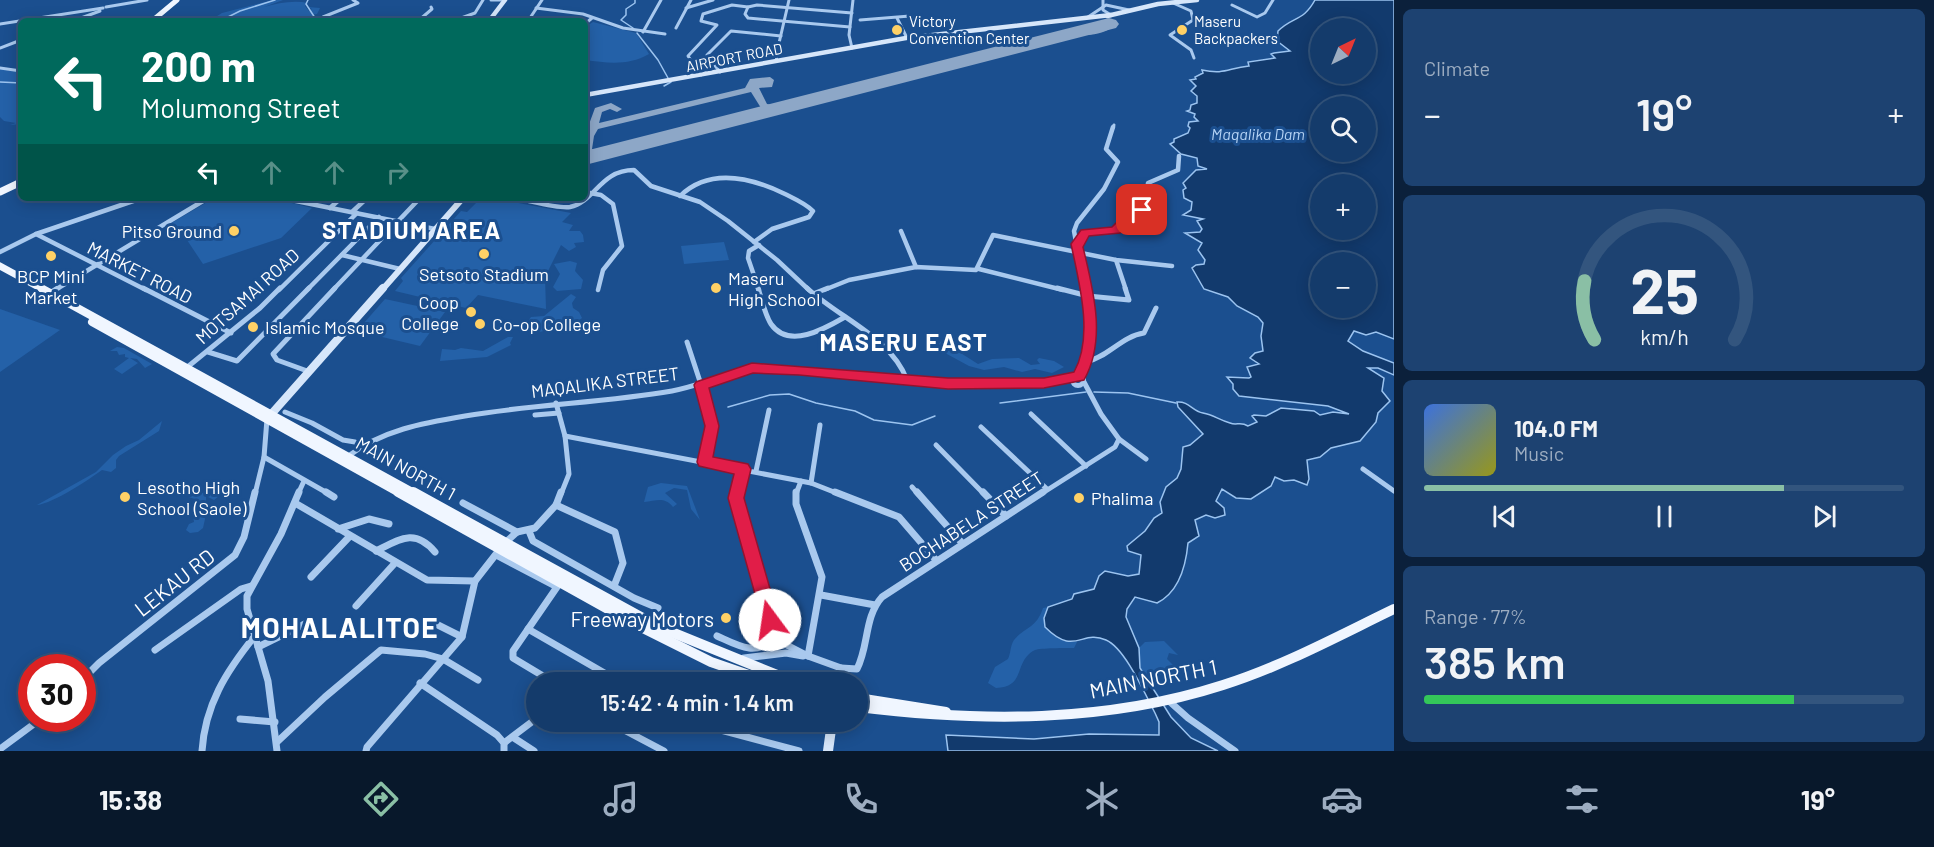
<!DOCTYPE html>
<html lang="en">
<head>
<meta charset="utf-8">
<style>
  body { margin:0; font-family:Barlow,sans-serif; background:#1d4271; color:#f1f3f6; height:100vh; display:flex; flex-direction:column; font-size:22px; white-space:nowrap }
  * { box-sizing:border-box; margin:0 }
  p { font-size:20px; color:#9dadc1 }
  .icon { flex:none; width:33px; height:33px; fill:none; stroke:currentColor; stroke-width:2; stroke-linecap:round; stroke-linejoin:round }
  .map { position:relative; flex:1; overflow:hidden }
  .drawer { display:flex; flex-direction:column; gap:9px; padding:9px; background:#0b203b; width:540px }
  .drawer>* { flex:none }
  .banner { position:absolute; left:18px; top:18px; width:570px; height:183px; border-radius:9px; box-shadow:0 3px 15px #0003,0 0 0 2px #33557e; background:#00695c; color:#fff; overflow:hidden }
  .needle { width:39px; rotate:43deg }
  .fabs { position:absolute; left:1310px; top:18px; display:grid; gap:12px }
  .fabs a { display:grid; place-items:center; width:66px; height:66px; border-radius:50%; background:#143b6b; box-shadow:0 3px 15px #0003,0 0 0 2px #33557e; font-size:30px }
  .speed { position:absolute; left:18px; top:654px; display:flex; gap:12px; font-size:30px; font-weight:700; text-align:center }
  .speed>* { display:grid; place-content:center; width:78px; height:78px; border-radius:50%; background:#143b6b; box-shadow:0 3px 15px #0003,0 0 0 2px #33557e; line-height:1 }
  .speed .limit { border:9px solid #d22; background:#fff; color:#111 }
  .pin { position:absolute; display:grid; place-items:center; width:51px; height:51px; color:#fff; margin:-26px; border-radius:12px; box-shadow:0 3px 9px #0006 }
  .me { position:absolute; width:66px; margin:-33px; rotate:346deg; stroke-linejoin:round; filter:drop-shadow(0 0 4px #0008) }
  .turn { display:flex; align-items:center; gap:21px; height:126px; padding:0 24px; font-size:27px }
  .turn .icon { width:78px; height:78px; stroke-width:2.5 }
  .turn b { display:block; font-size:42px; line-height:51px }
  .lanes { display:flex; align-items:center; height:57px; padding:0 24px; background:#0003; justify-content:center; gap:30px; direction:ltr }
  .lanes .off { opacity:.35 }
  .big { font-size:45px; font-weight:600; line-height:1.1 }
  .drawer .widget { flex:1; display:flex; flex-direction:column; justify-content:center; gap:9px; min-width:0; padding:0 21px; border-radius:9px; background:#1d4271 }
  .drawer .dial { align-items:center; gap:0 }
  .dial svg { height:156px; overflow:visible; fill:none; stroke:#33557e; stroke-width:7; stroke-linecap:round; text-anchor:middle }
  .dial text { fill:#f1f3f6; stroke:none }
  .song { display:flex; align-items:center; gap:18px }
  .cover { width:72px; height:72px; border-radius:9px; background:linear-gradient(135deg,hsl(220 70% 55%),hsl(60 70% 35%)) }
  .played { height:6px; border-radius:3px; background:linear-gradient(90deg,#8abfa5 75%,#33557e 75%) }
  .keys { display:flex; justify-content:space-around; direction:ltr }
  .heat { display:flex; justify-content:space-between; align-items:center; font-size:33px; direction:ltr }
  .charge { height:9px; border-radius:4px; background:linear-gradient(90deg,#34c759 77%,#33557e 0) }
  .trip { position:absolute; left:526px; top:672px; width:342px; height:60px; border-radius:30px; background:#143b6b; box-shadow:0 3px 15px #0003,0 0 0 2px #33557e; font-weight:600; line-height:60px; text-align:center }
  .menu { display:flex; height:96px; justify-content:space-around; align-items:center; background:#08182b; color:#9dadc1 }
  .menu .icon { width:42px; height:42px }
  .menu .on { color:#8abfa5 }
  .menu b { font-size:27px; color:#f1f3f6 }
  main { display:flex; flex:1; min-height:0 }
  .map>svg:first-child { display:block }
</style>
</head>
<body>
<main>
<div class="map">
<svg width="1394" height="751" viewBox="0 0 1394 751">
  <rect width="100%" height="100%" fill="#1b4f8f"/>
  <g fill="#2461a8">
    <path d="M273 0H283L264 7C278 3 294 0 308 3L305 6 309 11 312 9 308 7 320 8 317 14 312 15 314 18 308 21H242L245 19V16L230 21H209L222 13Z"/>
    <path d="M593 22 636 33 649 54C628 66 608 63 585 60V27Z"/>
    <polygon points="0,69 21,71 21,124 10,125 16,123 4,121 0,117"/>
    <polygon points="214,198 271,198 312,208 281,238 203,264 181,231 168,225"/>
    <polygon points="472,198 492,198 571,213 562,222 573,225 569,231 580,231 583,235 584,242 574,243 576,247 569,251 561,245 545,277 546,309 478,295 466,308 395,291 403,281 401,278 461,211 467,212 479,200"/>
    <polygon points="724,242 729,260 684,264 681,246"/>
    <polygon points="570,261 577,263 575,271 583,280 581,289 557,291 553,287 560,274 554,264"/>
    <path d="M571 294 576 297 572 303 573 308 579 312 582 318C574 325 569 323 559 326 547 330 539 335 526 329L525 325 531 317 544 316Z"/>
    <polygon points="385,299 445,312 420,346 357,331"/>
    <polygon points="0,309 60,330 0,372"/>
    <polygon points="508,337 513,337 510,343 511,345 487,357 440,361 442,349 455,350 461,348 483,351"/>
    <polygon points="942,340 949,340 959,352 978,364 992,359 1019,358 1031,365 1040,364 1037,360 1039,358 1054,361 1064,367 1052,373 1035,369 1022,372 1004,367 984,370 969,366 945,353 943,346 939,344"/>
    <polygon points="117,347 124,348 152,364 145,368 137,359 130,358 138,363 122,374 114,369 129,358 125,357 125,354 119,355 117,351 110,351"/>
    <path d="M162 421 159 431 119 456 116 460V468L111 472 102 470C88 480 54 503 37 505L96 472 113 455 126 446 139 440Z"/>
    <polygon points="222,483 223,493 214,500 206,496 206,504 202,509 205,519 203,528 198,532 190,533 186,530 189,524 194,522 193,515 198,509 200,501 189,497 198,493 215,492"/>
    <path d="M661 483 687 486 700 520 691 509 687 490 674 488 665 493 677 504 673 507C664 496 656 501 644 502L648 487Z"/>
    <path d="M1048 607 1045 614V627L1061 640 1077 642 1074 648C1066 648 1040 648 1035 650 1013 661 1027 687 996 688L988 683 995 667 1008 659C1011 653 1010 646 1014 640 1026 626 1036 629 1043 608Z"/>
    <polygon points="1164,641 1178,655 1169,653 1167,659 1178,670 1178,676 1169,680 1161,675 1146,678 1139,665 1139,648 1145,642"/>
  </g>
  <path fill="#123a6d" stroke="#9cc4f0" stroke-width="1.5" fill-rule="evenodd" d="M1315 0H1394V339L1376 332 1366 335 1354 331 1348 341 1363 351 1394 363V375L1378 368H1368L1384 378 1382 391 1390 401 1378 413 1376 422 1360 441 1331 448 1320 457 1307 460 1309 479 1307 485 1294 480 1284 481 1275 477 1271 486 1251 499 1236 498 1222 489 1216 501 1224 508 1225 515 1215 518 1206 515 1195 520 1199 536 1188 543C1186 565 1179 592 1157 603L1135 597 1127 609 1126 617 1139 648 1140 668 1171 717 1191 738 1218 751H948L946 735 1034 739 1089 734 1159 735V722L1155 713C1145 694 1125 648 1106 640 1081 629 1075 657 1045 627L1044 618 1048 607 1072 599 1074 594 1094 589 1099 576 1105 571 1128 576 1139 574 1141 555 1128 551 1127 546 1145 531 1154 518 1162 513 1160 502 1166 487 1177 478 1181 469 1183 447 1190 445 1203 434 1178 407 1177 402C1189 401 1192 411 1203 413 1214 415 1219 420 1230 423 1237 426 1240 421 1248 426L1257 422 1252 416 1254 415 1266 416 1281 408 1314 411 1320 415 1333 412 1349 414 1328 406 1239 396 1233 389V384L1227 377 1249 378 1251 377 1247 367 1259 364 1250 358 1255 353 1263 351 1261 336 1263 323 1258 317 1237 306 1228 297 1204 289 1192 268 1196 265 1204 264 1205 260 1198 250 1202 243 1185 233 1200 232 1202 229 1197 221 1203 219 1183 215 1191 210 1192 202 1184 198 1183 190 1186 188 1183 183 1196 170 1207 169 1198 166 1197 158 1181 154 1170 144 1174 142V139L1188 133 1190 128 1188 126 1189 122 1198 121 1194 117 1195 114 1187 111 1190 110 1191 105 1197 103V96L1191 91 1196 86 1190 80 1196 79 1195 77 1203 73 1202 70C1225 75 1228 68 1249 66L1248 62 1275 58 1271 54 1274 53 1290 51 1277 41 1278 31C1293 16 1303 22 1315 0ZM1320 28H1365V74H1320ZM1320 106H1365V152H1320ZM1320 184H1365V230H1320ZM1320 262H1365V308H1320Z"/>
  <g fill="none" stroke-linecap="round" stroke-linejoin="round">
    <g stroke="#9cc4f0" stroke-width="1.5">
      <polyline points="308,0 306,4 317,21"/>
      <polyline points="220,21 240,11 275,0"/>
      <polyline points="633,28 621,20 626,15 626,9 635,3 635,0"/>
      <polyline points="637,33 658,60 668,78"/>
      <polyline points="0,82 21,83"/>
      <polyline points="664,86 671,82"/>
      <polyline points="1094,392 1128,393 1176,403"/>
      <polyline points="1000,403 1086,392"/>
      <polyline points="728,407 770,395 789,394 816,403 855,411 874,420 912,425 935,416"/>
    </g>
    <g fill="#8da7c7" fill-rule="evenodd">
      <path d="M1101 21 1114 26C1104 34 1085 38 1074 32L1089 29V26Z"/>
      <polygon points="770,77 774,80 772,87 759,88 767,104 781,107 781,111 761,108 751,92 598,129 594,136 592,149 606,154 601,157 585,153 585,135 595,108 611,103 622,109 617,112 610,109 602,112 599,123 745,88 750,79"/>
    </g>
    <polygon fill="#8da7c7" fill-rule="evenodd" points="1109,18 1116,20 1119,24 1116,28 585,165 585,151"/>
    <g stroke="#a9c9ee" stroke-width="3">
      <polyline points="491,0 505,0"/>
      <polyline points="1103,0 1103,10 1111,15"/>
      <polyline points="1173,3 1191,11 1193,20 1170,35 1191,50 1194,58"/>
      <polyline points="1232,5 1257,17 1265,13 1273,0"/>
      <polyline points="106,7 147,0"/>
      <polyline points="536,8 583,14 623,28 665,34"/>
      <polyline points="686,8 713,0"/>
      <polyline points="1088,17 1106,5 1129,10"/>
      <polyline points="897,18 907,38"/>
      <polyline points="860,20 910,16"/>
      <polyline points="73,21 100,11"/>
      <polyline points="322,21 323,17 358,3 353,0"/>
      <polyline points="418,21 432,9 431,7"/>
      <polyline points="453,21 475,13 483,0"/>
      <polyline points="528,21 542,0"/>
      <polyline points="0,24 103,8"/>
      <polyline points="585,24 592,18"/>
      <polyline points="850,27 748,18 745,14 748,7 757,5 852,13"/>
      <polyline points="676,28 691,0"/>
      <polyline points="643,32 661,0"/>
      <polyline points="0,48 21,40"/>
      <polyline points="852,48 849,35 853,0"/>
      <polyline points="777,61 776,56 789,0"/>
      <polyline points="0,68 21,71"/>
      <polyline points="720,72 707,55 731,31 781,36"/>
      <polyline points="701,75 688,56 717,25 701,21 703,14 732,5 748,7"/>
      <polyline points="1113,128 1114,125"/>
    </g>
    <g stroke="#a9c9ee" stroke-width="4.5">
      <polyline points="590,193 601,195 613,204 622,246 603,270 598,290"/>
      <path d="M680 196C710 167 752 178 785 194 795 199 805 203 813 211L809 217 772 229 754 242"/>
      <polyline points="281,198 435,229"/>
      <path d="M514 198C528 200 557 209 570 207 595 202 600 170 634 170L651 186 700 202 728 221 777 260 809 290"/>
      <polyline points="330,208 341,198"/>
      <polyline points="352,212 367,198"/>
      <polyline points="901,231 916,267"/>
      <polyline points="36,234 146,290"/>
      <polyline points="1076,244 1079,244 1085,232 1116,230 1130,215 1145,209 1148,183 1178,170 1179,156"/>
      <polyline points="0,252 36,234 142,198"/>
      <polyline points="342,255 400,269"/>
      <polyline points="1116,260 1126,290"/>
      <polyline points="979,269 1063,290"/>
      <polyline points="55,290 208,198"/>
      <polyline points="279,290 357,213"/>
      <polyline points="307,290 379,217"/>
      <polyline points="333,290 420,198"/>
      <polyline points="759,290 748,258 749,251 759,245"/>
      <polyline points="824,290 849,280 916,267 976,270 993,235 1116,260 1172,266"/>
      <polyline points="1085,290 1074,231 1077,223 1104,189 1118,162 1106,149 1113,127"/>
    </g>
    <g stroke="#a9c9ee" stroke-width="5">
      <polyline points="143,288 231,333"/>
      <path d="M758 288C762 300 765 315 771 324 789 350 826 328 845 317"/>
      <path d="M807 288C839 318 891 337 907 380"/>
      <polyline points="1057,288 1088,296 1129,300 1125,288"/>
      <polyline points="813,294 828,288"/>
      <polyline points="45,296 58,288"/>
      <polyline points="687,342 711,415 712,426 705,462"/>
      <polyline points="208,352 237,361 309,288"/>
      <path d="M1086 362C1108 357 1122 336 1144 333L1156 308"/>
      <polyline points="185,369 260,308 280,288"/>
      <polyline points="310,372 277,360 273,354 335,288"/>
      <circle cx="1078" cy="380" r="5.5"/>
      <path d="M1079 376C1081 370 1086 365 1087 359 1093 336 1090 311 1084 288"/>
      <polyline points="556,403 565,436 569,474 561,494"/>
      <polyline points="285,412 312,423 343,440 355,442 360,447"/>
      <polyline points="1031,414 1086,466"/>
      <polyline points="535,415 559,413"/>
      <polyline points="981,427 1047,489"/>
      <polyline points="565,436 811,483 839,494"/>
      <polyline points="1119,439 1146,459"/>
      <polyline points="936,445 984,494"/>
      <polyline points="264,457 329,494"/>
      <path d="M347 457C382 430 423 423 465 416 534 404 603 403 672 391 705 385 735 368 769 368 868 369 972 399 1071 378"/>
      <polyline points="1363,469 1394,491"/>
      <polyline points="756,471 769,410"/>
      <polyline points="811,483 820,425"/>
      <polyline points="912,487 918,494"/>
      <polyline points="255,494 264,457 267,419"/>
      <polyline points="298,494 304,481"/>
      <polyline points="737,494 743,469"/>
      <polyline points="796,494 801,481"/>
      <polyline points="1041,494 1115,447 1119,439 1101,414 1084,382"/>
    </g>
    <g stroke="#a9c9ee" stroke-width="7">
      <polyline points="326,492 334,497"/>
      <polyline points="737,492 736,498 757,566 775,639 808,656 841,668"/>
      <polyline points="796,492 796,504 822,577 808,656"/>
      <polyline points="835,492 899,517 936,560"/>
      <polyline points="917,492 962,543"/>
      <polyline points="983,492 1006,516"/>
      <polyline points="295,503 427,580 475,581"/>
      <polyline points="463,503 517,532"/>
      <polyline points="556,505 615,532 623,563 614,586"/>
      <polyline points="338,529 369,519 389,524"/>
      <polyline points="529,531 533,541 634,598 658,608"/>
      <polyline points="506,542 517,532 535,528 556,505 561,492"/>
      <path d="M376 551C400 539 415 528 435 552"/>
      <polyline points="496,555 557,587 513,651 513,658 553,682"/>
      <polyline points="311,577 350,536"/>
      <polyline points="821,595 875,605"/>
      <polyline points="356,606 395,563"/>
      <polyline points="432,622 462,637"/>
      <polyline points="528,629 620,682"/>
      <path d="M717 636C739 646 754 656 775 639"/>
      <polyline points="258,647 311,621"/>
      <polyline points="155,650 241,589 251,586"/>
      <polyline points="744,658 786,653 803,656"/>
      <polyline points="82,680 99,663 235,555 244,537 255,492"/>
      <path d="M837 682 841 668 857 669C869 646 864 617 882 597L1043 492"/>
      <polyline points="420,683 497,735 504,743 504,751"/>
      <polyline points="1169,701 1188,718 1235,751"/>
      <polyline points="240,719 275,722"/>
      <polyline points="609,722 664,751"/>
      <polyline points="691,722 799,751"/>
      <polyline points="514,738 534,751"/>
      <polyline points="277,742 325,697 381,650 425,654 443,659 462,637 475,581 500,549"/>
      <polyline points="504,743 537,718"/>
      <polyline points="0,749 42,718"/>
      <path d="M202 751C205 705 226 672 254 637"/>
      <polyline points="277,751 268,681 247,609 247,596 281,534 299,492"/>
      <polyline points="366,751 367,747 443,659 478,680"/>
    </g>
    <g stroke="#d6e6fa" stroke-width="4.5">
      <polyline points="1107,16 1158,4 1197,0"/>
      <polyline points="489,21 505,0"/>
      <polyline points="585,95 906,38 1111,15"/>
    </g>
    <polyline stroke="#d6e6fa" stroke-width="6" points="382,290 463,198"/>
    <polyline stroke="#d6e6fa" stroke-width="8" points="267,419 383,288"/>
    <polyline stroke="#d6e6fa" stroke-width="10" points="828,751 832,722"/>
    <polyline stroke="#f0f6ff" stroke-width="5" points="152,21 177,0"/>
    <g stroke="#f0f6ff" stroke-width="7">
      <polyline points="0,192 21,182"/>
      <polyline points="0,266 44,290"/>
    </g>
    <g stroke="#f0f6ff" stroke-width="8">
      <polyline points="41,288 416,494"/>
      <polyline points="92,322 401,494"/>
    </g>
    <g stroke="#f0f6ff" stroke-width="10">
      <polyline points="398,492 631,622 711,662 769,682"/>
      <polyline points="413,492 659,627 777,675 802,682"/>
      <polyline points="858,698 946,712"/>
      <path d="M858 707C980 722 1105 723 1223 685 1283 666 1338 636 1394 609"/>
    </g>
  </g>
  <path fill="#e11d48" stroke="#92132f" stroke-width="1.5" d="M1142 207 1148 210 1134 218 1120 233 1089 236 1083 247C1093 290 1107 339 1084 380L1044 388 948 389 799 375 753 373 709 388 719 426 713 457 748 464 751 469 744 498 779 620 776 626 770 629 764 626 728 498 734 474 699 466 697 462 705 426 694 385 696 382 752 363 948 378H1044L1074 372C1094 337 1079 282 1071 244L1081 230 1112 227 1126 213Z"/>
  <g fill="#ffd166" stroke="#1b4f8f" stroke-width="2">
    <circle cx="897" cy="30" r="6"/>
    <circle cx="1182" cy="30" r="6"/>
    <circle cx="234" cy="231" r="6"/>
    <circle cx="484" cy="254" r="6"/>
    <circle cx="51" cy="256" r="6"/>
    <circle cx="716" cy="288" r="6"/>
    <circle cx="471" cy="312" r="6"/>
    <circle cx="480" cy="324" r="6"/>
    <circle cx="253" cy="327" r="6"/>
    <circle cx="125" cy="497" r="6"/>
    <circle cx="1079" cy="498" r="6"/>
    <circle cx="726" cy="618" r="6"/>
  </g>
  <g text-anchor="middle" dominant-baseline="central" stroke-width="6" stroke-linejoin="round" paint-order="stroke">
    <g font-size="15" fill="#fff" stroke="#1b4f8f" text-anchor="start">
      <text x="909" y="21">Victory<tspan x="909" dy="17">Convention Center</tspan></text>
      <text x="1194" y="21">Maseru<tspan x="1194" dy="17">Backpackers</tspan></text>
    </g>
    <g font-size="15" fill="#fff" stroke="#1b4f8f">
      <text transform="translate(734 57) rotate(-11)">AIRPORT ROAD</text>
    </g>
    <g font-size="16" font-style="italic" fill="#b5d3f5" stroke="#1b4f8f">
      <text x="1258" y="133">Maqalika Dam</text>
    </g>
    <g font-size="18" fill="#fff" stroke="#1b4f8f" text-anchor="start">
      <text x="222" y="231" text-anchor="end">Pitso Ground</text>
      <text x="484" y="274" text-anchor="middle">Setsoto Stadium</text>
      <text x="51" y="276" text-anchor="middle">BCP Mini<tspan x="51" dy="21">Market</tspan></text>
      <text x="728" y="278">Maseru<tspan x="728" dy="21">High School</tspan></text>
      <text x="459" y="302" text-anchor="end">Coop<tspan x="459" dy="21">College</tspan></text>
      <text x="492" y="324">Co-op College</text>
      <text x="265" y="327">Islamic Mosque</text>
      <text x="137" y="487">Lesotho High<tspan x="137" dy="21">School (Saole)</tspan></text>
      <text x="1091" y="498">Phalima</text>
    </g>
    <g font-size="18" fill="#fff" stroke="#1b4f8f">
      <text transform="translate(140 272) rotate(27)">MARKET ROAD</text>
      <text transform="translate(247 296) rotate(-42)">MOTSAMAI ROAD</text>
      <text transform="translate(605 382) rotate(-7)">MAQALIKA STREET</text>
      <text transform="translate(406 468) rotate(29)">MAIN NORTH 1</text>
      <text transform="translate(971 521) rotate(-33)">BOCHABELA STREET</text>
    </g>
    <g font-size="21" fill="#fff" stroke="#1b4f8f">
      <text transform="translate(174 582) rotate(-38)">LEKAU RD</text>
      <text transform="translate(1153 678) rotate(-11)">MAIN NORTH 1</text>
    </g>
    <g font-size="21" fill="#fff" stroke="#1b4f8f" text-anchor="end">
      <text x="714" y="618">Freeway Motors</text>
    </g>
    <g font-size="24" font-weight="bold" letter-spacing="1.5" fill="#fff" stroke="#1b4f8f">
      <text x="412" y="229">STADIUM AREA</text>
      <text x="904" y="341">MASERU EAST</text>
    </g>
    <g font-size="28" font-weight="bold" letter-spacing="1.5" fill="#fff" stroke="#1b4f8f">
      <text x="340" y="627">MOHALALITOE</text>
    </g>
  </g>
</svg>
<div class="fabs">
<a><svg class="needle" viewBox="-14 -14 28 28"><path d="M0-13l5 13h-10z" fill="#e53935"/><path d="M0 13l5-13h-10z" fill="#9dadc1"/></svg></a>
<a><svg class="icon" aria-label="search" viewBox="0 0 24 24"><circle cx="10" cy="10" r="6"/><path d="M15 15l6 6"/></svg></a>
<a>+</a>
<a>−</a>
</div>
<div class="speed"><div class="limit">30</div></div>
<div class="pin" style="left:1142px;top:210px;background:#d93025"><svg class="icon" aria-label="arrive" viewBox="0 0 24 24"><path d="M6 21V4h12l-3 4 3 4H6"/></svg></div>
<svg class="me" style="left:770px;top:620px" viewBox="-20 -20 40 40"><circle r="19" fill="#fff"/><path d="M0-13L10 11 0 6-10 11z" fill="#e11d48"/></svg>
<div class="trip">15:42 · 4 min · 1.4 km</div>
<div class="banner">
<div class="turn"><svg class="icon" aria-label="left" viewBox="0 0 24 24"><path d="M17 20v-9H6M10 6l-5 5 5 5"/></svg><div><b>200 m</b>Molumong Street</div></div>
<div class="lanes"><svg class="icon" aria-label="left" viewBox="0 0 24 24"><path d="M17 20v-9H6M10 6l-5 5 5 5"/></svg><svg class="icon off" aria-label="ahead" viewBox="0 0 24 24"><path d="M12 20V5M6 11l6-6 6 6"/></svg><svg class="icon off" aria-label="ahead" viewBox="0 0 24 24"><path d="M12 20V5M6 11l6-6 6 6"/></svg><svg class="icon off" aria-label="right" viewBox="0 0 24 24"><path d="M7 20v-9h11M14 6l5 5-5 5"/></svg></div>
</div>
</div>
<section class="drawer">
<div class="widget"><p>Climate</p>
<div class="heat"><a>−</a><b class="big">19°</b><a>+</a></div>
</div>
<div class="widget dial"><svg viewBox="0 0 100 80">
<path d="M14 69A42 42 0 1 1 86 69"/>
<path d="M14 69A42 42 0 0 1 9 39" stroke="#8abfa5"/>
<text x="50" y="56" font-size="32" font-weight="700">25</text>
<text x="50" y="72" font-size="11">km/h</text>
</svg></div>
<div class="widget">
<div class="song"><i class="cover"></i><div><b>104.0 FM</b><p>Music</p></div></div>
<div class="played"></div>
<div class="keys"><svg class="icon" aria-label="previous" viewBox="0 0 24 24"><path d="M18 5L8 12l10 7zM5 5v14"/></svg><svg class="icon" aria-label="pause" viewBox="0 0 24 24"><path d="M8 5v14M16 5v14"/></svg><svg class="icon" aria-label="next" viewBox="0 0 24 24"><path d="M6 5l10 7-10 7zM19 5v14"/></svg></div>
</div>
<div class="widget"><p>Range · 77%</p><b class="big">385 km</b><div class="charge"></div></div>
</section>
</main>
<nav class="menu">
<b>15:38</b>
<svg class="icon on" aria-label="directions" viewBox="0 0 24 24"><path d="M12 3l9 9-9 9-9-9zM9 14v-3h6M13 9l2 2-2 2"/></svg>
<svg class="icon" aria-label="music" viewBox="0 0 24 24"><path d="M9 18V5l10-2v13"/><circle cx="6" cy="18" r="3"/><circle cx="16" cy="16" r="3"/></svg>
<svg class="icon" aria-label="phone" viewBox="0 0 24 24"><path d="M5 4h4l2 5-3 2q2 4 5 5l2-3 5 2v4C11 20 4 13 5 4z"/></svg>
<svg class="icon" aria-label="climate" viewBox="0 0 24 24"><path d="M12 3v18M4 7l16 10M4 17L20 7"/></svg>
<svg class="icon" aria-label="car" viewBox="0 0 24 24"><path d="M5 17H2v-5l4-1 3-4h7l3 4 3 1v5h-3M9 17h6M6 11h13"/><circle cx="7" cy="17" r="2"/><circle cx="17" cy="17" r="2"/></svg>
<svg class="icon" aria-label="filters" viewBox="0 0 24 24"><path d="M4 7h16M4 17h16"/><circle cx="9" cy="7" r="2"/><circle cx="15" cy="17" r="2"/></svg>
<b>19°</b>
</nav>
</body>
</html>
